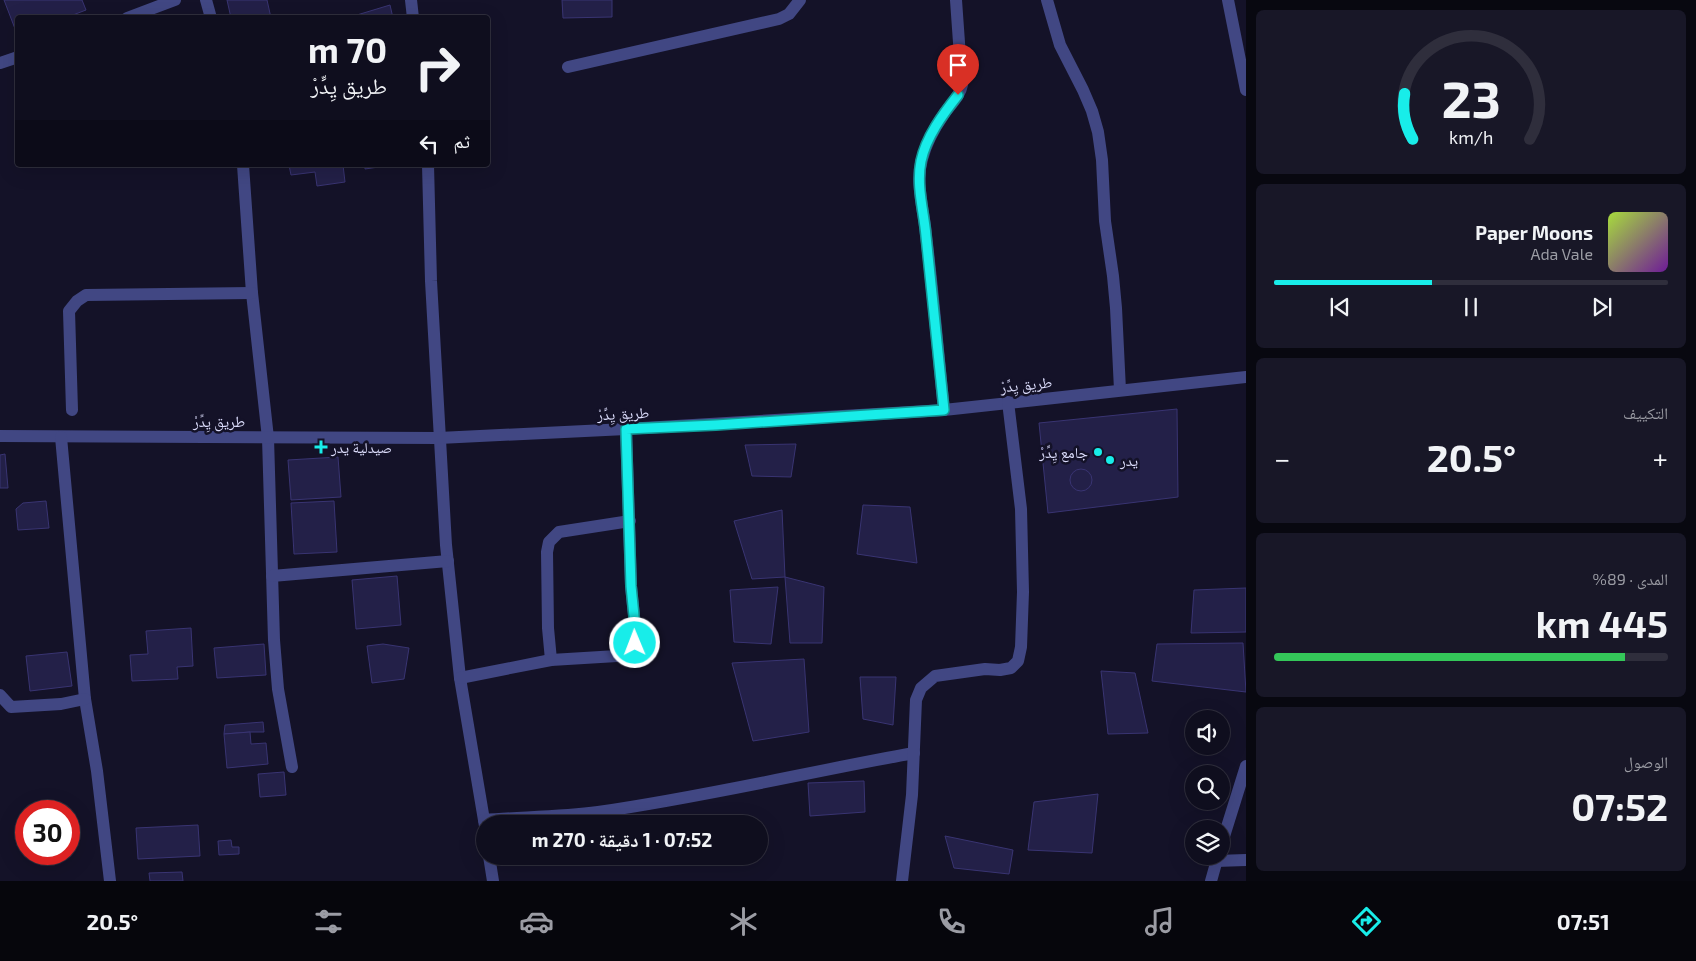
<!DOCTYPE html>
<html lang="ar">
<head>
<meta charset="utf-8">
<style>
  body { margin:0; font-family:"Exo 2","Noto Naskh Arabic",sans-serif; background:#181727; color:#f1f3f6; direction:rtl; height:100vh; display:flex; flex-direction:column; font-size:19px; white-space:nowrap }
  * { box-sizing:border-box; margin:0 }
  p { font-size:16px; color:#9b9ca4 }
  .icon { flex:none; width:28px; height:28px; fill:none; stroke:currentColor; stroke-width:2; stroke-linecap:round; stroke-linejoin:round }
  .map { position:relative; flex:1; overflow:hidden; direction:ltr }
  .sheet { display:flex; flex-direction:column; gap:10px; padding:10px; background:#080810; width:450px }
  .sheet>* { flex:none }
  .banner { position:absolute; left:15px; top:15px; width:475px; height:152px; border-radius:5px; box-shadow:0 5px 20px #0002,0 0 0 1px #2f2e3c; direction:rtl; background:#0f0e1e; color:#f1f3f6; overflow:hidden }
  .buttons { position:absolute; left:1185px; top:710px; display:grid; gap:10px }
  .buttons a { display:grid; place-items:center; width:45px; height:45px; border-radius:50%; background:#0f0e1e; box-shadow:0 5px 20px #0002,0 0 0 1px #2f2e3c; font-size:25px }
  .speed { position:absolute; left:15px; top:800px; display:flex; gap:10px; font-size:25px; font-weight:700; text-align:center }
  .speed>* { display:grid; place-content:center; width:65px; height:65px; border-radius:50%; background:#0f0e1e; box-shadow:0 5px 20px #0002,0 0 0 1px #2f2e3c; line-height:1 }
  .speed .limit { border:8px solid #d22; background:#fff; color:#111 }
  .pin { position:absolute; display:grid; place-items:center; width:42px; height:42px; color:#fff; margin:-51px -21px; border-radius:50% 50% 50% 0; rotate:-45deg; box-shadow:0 0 5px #0007 }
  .pin .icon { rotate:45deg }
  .me { position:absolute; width:55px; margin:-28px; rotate:359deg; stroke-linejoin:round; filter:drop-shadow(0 0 4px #0008) }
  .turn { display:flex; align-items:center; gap:18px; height:105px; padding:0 20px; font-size:22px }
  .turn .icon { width:65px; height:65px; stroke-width:2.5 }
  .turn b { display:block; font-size:35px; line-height:42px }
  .then { display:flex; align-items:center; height:48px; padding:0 20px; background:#0003; gap:10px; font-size:19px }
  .big { font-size:38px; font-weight:700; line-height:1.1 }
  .sheet .card { flex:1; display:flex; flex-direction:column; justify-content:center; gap:8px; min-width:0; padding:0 18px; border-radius:8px; background:#181727 }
  .sheet .dial { align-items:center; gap:0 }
  .dial svg { height:130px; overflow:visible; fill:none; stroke:#2f2e3c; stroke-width:7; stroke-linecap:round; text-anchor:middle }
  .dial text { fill:#f1f3f6; stroke:none }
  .song { display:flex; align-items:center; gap:15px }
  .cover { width:60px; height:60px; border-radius:8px; background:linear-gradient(135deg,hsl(80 70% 55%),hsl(280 70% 35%)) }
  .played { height:5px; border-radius:2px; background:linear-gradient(90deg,#18ede9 40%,#2f2e3c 40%) }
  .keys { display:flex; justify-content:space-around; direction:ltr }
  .heat { display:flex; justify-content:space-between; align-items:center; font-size:28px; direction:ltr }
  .charge { height:8px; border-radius:4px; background:linear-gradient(90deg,#34c759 89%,#2f2e3c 0) }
  .trip { position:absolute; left:476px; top:815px; width:292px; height:50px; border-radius:25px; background:#0f0e1e; box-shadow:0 5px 20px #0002,0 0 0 1px #2f2e3c; font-weight:700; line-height:50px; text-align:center; direction:rtl }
  .tabs { display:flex; height:80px; justify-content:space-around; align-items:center; background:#06060c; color:#9b9ca4 }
  .tabs .icon { width:35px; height:35px }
  .tabs .current { color:#18ede9 }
  .tabs b { font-size:22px; color:#f1f3f6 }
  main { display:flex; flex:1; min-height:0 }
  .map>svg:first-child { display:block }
</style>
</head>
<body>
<main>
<section class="sheet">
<div class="card dial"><svg viewBox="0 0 100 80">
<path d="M14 69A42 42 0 1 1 86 69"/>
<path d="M14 69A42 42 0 0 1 9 41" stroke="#18ede9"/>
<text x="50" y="56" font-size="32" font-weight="700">23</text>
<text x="50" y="72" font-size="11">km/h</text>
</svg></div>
<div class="card">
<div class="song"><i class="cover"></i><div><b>Paper Moons</b><p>Ada Vale</p></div></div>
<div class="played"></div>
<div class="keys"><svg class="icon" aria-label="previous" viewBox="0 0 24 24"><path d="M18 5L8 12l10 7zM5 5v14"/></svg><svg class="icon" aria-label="pause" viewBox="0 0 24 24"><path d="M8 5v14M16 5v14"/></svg><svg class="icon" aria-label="next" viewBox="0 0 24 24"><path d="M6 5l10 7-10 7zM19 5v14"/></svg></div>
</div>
<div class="card"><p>التكييف</p>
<div class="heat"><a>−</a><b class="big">20.5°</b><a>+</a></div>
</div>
<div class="card"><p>المدى · 89%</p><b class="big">445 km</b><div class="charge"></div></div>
<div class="card"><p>الوصول</p><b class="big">07:52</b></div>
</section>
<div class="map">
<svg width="1246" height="881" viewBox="0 0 1246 881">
  <rect width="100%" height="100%" fill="#141228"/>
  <g fill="#232048" stroke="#393472">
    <polygon points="4,0 82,0 86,10 65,18 18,18 17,34"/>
    <polygon points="227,0 267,0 271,18 231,18"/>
    <polygon points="562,0 612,0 612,17 563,18"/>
    <polygon points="390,5 393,18 347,18"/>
    <polygon points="289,165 343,165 345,182 317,186 315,172 291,175"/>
    <polygon points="365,165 392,165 365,169"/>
    <polygon points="1177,409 1178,497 1048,513 1039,423"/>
    <polygon points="796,444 791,477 752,476 745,445"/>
    <polygon points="5,454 8,488 0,488 0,455"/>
    <polygon points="338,457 341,497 291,500 288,460"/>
    <circle cx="1081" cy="480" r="11"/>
    <polygon points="46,501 49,528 18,530 16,509 23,503"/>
    <polygon points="334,501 337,552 294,554 291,503"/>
    <polygon points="863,505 910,507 917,563 857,554"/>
    <polygon points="782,510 785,577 752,579 734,521"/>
    <polygon points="397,576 401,625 356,629 352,580"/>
    <polygon points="785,577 824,587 822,643 790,643"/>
    <polygon points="778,587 771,644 734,642 730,590"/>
    <polygon points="1246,588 1246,632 1191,633 1194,590"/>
    <polygon points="191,628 193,666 177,667 178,679 132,681 130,655 148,654 146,631"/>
    <polygon points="1243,643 1246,692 1152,681 1157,644"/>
    <polygon points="264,644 266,675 217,678 214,648"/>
    <polygon points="383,644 409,648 404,679 372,683 367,646"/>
    <polygon points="67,652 72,686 30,691 26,656"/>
    <polygon points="804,659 809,732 753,741 732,663"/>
    <polygon points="1101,671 1135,673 1148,733 1108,734"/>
    <polygon points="860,677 896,677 893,725 863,719"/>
    <polygon points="263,722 264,732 250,732 224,734 225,725"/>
    <polygon points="250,732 251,744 266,743 268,764 227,768 224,734"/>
    <polygon points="284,772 286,795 260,797 258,774"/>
    <polygon points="864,781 865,812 810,816 808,783"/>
    <polygon points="1098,794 1092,853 1028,850 1034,802"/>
    <polygon points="198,825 200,856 138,859 136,828"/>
    <polygon points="945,836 1013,850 1009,874 954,868"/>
    <polygon points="231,840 232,847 239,847 239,854 219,855 218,841"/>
    <polygon points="182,872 183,881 150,881 149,873"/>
  </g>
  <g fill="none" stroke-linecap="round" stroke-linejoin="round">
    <g stroke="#414783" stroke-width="12">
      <polyline points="206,0 211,18"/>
      <polyline points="411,0 413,18"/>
      <polyline points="1047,0 1060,45 1083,90 1092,111 1098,132 1102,160 1105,221 1113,276 1116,308 1120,390"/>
      <polyline points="1228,0 1246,90"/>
      <polyline points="127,18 175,0"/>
      <polyline points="0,63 18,57"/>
      <polyline points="568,67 779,19 789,14 800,0"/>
      <polyline points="243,165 252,293 268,438 274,640 278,689 292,767"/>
      <polyline points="428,165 431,281 446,545 460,678 485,826"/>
      <polyline points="72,410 69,311 77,301 86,295 252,293"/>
      <path d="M944 410C938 352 933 293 926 235 924 210 915 183 922 159 926 143 935 127 944 114 950 105 960 96 962 85L956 0"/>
      <polyline points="0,436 439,438 626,429 944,410 1246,377"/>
      <polyline points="61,437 85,699 97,771 110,881"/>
      <polyline points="272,576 448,561"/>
      <polyline points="551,660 548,628 547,552 549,542 559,532 630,521"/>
      <polyline points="460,678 551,660 617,656 630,652 636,636 631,586 626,429"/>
      <polyline points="0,695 11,707 61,704 85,699"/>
      <path d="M484 820C522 817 560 817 598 812 704 797 808 772 914 753"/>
      <polyline points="1221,846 1246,766"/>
      <polyline points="489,856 493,881"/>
      <polyline points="1216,861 1246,860"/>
      <polyline points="902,881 912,795 916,700 921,688 935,676 985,669 1000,670 1011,668 1018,661 1021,647 1023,592 1021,509 1008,402"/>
      <polyline points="1211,881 1218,856"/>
    </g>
  </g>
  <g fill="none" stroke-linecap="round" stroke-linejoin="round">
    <defs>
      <path id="route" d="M635 643 636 636 631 586 626 429 716 425 944 410C938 352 932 294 926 236 924 212 916 186 921 161 926 137 943 114 958 95"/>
    </defs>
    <use href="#route" stroke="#109a97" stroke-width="12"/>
    <use href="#route" stroke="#18ede9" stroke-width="9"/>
  </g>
  <g fill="#18ede9" stroke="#141228" stroke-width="2">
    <path d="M318.5 439.5h5v5h5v5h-5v5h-5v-5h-5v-5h5z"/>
    <circle cx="1098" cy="452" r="5"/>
    <circle cx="1110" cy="460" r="5"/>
  </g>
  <g text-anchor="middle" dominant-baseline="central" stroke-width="5" stroke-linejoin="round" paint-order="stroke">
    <g font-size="15" fill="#dcddfc" stroke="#141228">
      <text transform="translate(1026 384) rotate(-6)">طريق يِدِّرْ</text>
      <text transform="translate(623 413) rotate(-3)">طريق يِدِّرْ</text>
      <text x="219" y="421">طريق يِدِّرْ</text>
    </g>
    <g font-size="15" fill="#dcddfc" stroke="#141228" text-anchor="start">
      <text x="331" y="447">صيدلية يدر</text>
      <text x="1088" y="452" text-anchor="end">جامع يِدِّرْ</text>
      <text x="1120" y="460">يدر</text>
    </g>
  </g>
</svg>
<div class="buttons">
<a><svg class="icon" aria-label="sound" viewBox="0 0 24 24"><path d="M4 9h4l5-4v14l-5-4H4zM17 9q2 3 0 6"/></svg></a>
<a><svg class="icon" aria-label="search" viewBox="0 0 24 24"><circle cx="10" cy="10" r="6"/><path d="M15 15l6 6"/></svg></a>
<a><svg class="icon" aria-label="layers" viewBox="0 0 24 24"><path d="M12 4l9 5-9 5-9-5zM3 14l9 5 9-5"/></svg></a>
</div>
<div class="speed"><div class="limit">30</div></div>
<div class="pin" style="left:958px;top:95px;background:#d93025"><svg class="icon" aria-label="arrive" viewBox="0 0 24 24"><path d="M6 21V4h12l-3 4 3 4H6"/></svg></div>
<svg class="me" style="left:635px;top:643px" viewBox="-20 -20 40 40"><circle r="17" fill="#18ede9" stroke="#fff" stroke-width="3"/><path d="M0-11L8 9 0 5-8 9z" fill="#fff"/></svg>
<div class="trip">07:52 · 1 دقيقة · 270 m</div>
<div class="banner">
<div class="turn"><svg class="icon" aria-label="right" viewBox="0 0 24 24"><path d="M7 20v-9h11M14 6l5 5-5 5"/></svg><div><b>70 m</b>طريق يِدِّرْ</div></div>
<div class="then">ثم<svg class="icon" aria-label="left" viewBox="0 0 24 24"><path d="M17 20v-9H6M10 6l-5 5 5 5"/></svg></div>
</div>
</div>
</main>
<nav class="tabs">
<b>07:51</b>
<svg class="icon current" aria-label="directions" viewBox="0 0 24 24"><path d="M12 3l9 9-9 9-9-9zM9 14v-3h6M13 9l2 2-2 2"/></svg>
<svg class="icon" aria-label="music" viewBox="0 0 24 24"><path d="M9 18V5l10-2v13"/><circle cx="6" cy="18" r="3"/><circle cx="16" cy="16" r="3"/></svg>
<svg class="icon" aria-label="phone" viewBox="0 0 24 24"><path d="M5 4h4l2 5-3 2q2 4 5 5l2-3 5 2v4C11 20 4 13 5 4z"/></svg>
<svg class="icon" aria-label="climate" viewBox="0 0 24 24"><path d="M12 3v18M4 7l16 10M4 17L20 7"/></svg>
<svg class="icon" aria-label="car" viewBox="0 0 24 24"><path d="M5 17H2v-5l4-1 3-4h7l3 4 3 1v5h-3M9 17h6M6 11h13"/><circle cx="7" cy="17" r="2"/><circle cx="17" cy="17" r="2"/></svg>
<svg class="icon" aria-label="filters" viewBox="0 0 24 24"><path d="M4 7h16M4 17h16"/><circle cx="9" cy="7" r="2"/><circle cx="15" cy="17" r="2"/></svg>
<b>20.5°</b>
</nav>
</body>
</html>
